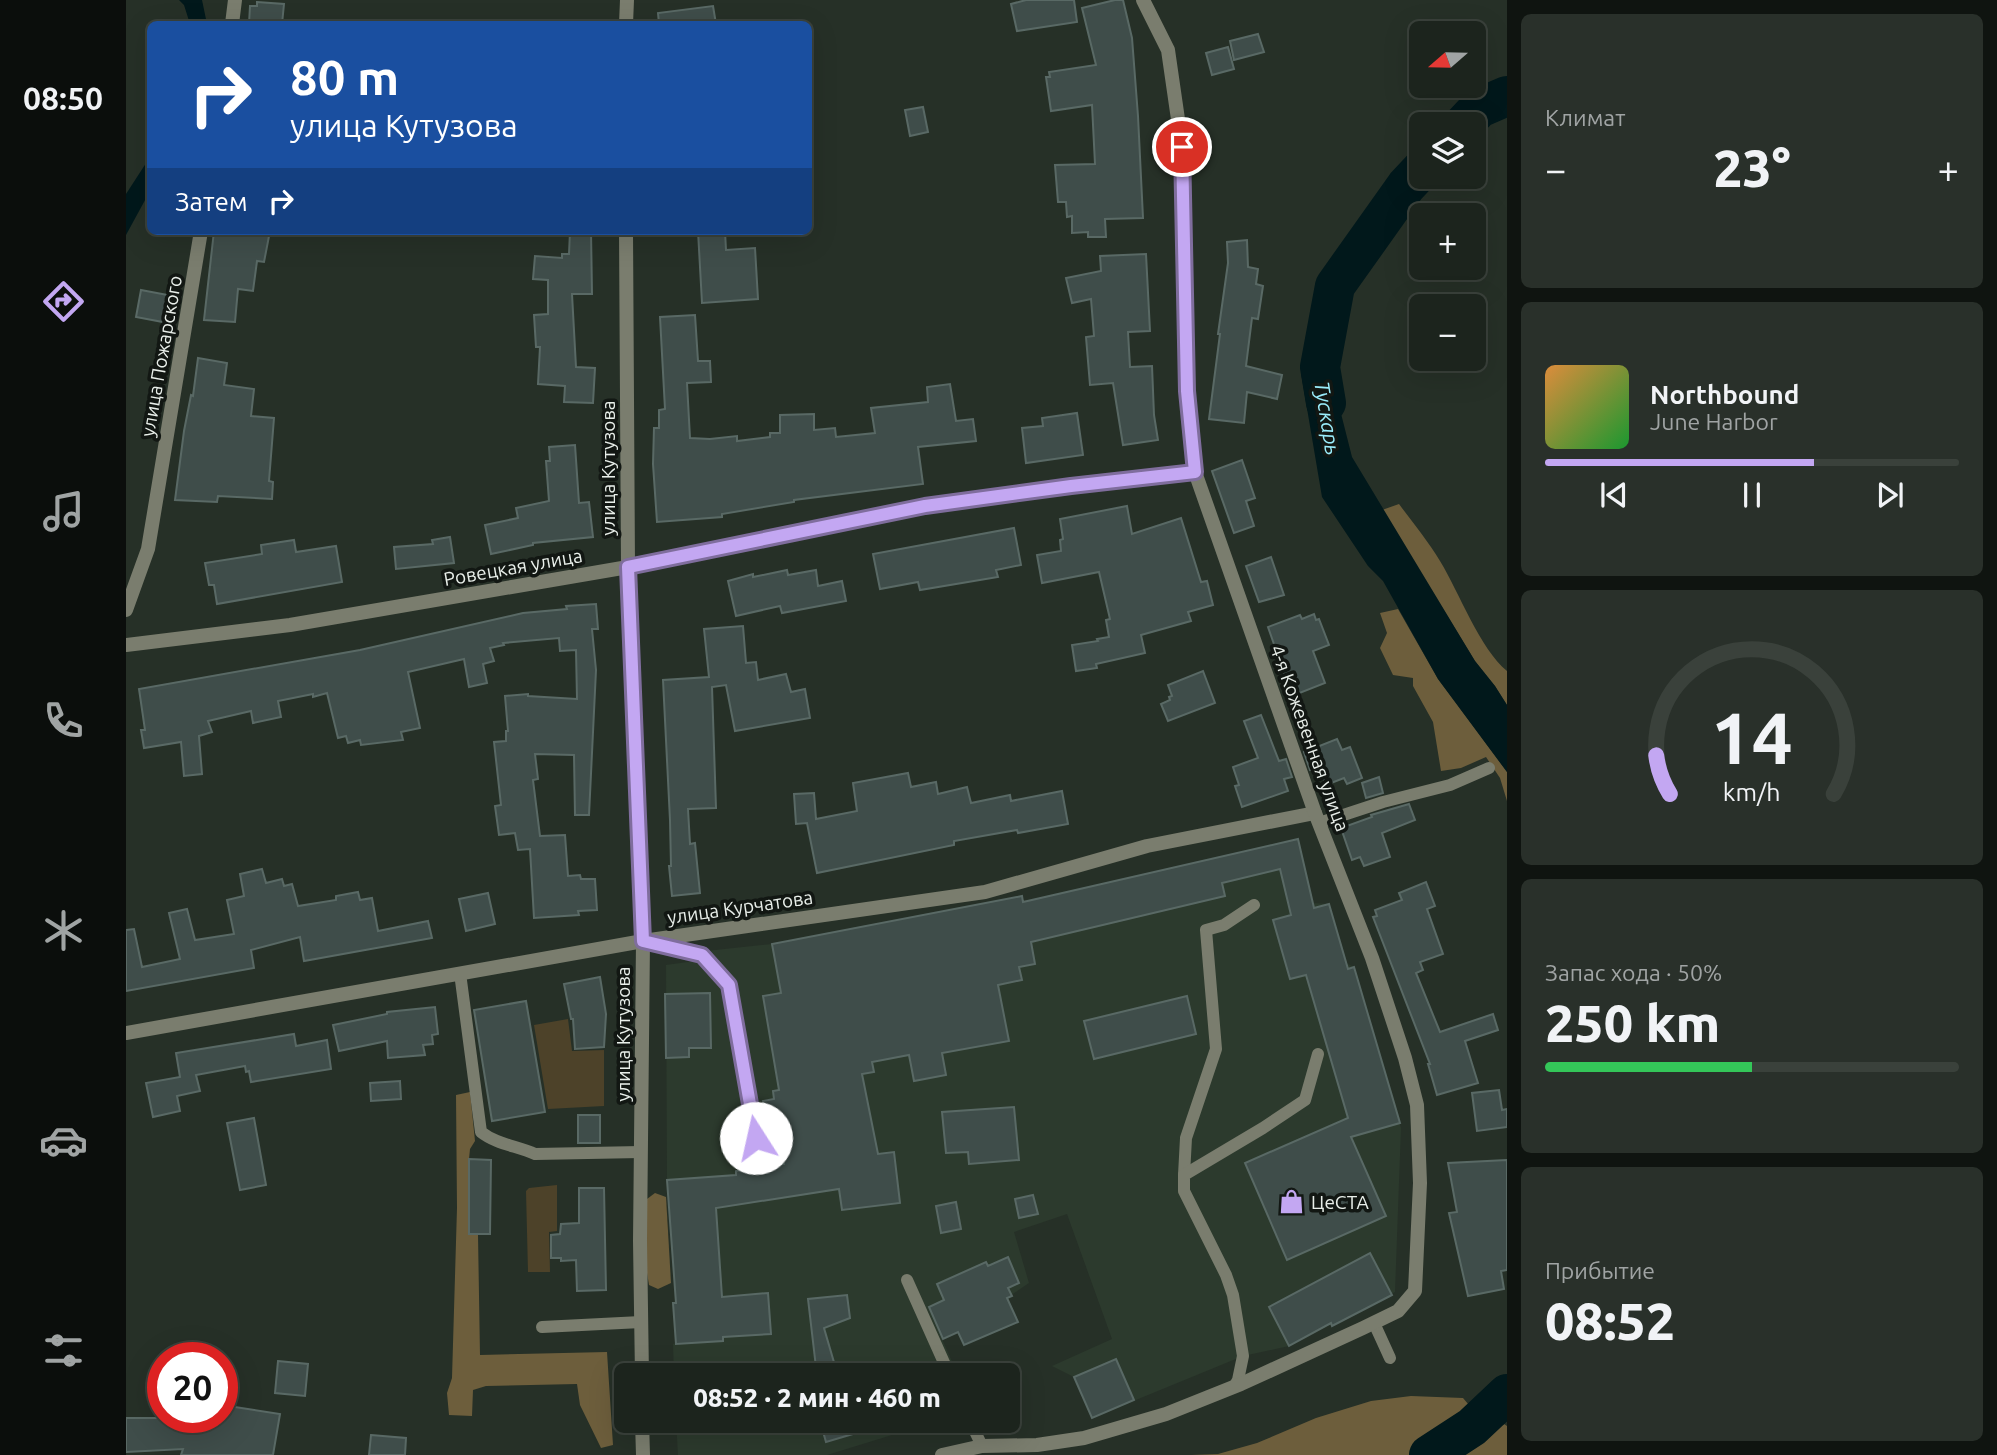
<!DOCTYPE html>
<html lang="ru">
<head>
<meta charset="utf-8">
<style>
  body { margin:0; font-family:Ubuntu,sans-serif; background:#29302a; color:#f1f3f6; height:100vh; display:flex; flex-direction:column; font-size:26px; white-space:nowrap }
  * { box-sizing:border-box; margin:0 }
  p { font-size:23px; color:#a0a4a4 }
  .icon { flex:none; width:38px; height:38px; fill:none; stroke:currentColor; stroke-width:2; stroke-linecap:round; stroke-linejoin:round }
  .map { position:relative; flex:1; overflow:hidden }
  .drawer { display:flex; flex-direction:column; gap:14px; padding:14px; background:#0f1410; width:490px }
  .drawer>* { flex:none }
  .hud { position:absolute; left:21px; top:21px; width:665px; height:214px; border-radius:10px; box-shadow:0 7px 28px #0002,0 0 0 2px #3a413b; background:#1a4fa0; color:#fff; overflow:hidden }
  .needle { width:46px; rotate:250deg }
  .buttons { position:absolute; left:1283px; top:21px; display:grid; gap:14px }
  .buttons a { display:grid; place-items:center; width:77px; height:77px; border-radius:10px; background:#1c241d; box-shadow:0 7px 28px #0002,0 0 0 2px #3a413b; font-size:35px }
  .speed { position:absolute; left:21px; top:1342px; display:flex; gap:14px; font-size:35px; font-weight:700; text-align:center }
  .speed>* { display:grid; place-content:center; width:91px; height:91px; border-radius:50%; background:#1c241d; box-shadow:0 7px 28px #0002,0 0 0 2px #3a413b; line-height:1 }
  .speed .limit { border:10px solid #d22; background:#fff; color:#111 }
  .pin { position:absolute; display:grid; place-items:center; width:60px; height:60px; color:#fff; margin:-30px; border:4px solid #fff; border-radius:50%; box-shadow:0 2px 7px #0007 }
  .me { position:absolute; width:77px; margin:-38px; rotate:350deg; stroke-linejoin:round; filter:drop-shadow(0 0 5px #0008) }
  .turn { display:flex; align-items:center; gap:24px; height:147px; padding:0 28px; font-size:32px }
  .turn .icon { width:91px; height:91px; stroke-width:2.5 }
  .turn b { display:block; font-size:49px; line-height:60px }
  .then { display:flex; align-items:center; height:66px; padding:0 28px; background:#0003; gap:14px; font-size:26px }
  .big { font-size:52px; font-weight:800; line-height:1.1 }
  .drawer .card { flex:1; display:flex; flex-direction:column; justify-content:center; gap:10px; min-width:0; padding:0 24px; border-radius:10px; background:#29302a }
  .drawer .dial { align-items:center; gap:0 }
  .dial svg { height:182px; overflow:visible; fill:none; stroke:#3a413b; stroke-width:7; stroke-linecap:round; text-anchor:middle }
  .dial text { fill:#f1f3f6; stroke:none }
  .song { display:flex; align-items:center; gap:21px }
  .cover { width:84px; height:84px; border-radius:10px; background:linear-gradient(135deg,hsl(30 70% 55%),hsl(130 70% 35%)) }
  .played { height:7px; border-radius:4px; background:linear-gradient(90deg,#c3a7f2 65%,#3a413b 65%) }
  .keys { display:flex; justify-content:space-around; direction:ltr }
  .heat { display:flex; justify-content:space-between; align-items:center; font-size:38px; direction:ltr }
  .charge { height:10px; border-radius:5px; background:linear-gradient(90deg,#34c759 50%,#3a413b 0) }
  .trip { position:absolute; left:488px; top:1363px; width:406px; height:70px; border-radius:10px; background:#1c241d; box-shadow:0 7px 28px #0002,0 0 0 2px #3a413b; font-weight:800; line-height:70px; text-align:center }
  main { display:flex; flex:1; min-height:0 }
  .tab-bar { display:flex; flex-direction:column; width:126px; justify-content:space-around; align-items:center; background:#0b0e0c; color:#a0a4a4 }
  .tab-bar .icon { width:49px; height:49px }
  .tab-bar .on { color:#c3a7f2 }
  .tab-bar b { font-size:32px; color:#f1f3f6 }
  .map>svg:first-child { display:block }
</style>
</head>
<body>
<main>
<nav class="tab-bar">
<b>08:50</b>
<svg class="icon on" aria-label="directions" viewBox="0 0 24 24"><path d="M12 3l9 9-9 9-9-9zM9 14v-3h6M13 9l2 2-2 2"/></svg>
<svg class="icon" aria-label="music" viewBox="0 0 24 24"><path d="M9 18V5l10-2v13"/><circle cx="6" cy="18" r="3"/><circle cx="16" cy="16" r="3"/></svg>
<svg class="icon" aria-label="phone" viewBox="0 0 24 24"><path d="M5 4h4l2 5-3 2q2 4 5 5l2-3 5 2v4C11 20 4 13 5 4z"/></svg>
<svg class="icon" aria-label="climate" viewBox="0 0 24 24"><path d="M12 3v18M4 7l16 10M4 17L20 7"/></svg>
<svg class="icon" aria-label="car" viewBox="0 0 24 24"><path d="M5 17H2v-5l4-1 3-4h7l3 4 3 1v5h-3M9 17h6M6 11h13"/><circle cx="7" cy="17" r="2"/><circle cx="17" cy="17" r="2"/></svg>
<svg class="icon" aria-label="filters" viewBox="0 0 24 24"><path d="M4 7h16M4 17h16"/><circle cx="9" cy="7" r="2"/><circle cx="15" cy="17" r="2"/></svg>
</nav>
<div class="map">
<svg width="1381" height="1455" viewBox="0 0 1381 1455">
  <rect width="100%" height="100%" fill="#263027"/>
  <g fill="#2c3a2d">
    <polygon points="1172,839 1187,903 1203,904 1220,963 1228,967 1275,1128 1269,1292 1206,1326 1205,1324 1163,1346 1117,1356 966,1418 948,1377 926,1366 986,1339 941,1214 888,1232 903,1283 881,1298 892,1322 838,1345 832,1332 816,1339 832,1375 548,1375 547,1344 550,1343 547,1303 550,1302 541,1180 540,965 569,961 580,951 646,944 896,896 898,902"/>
    <polygon points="550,1421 800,1421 766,1435 701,1455 552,1455"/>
  </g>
  <g fill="#4d4229">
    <polygon points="442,1019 446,1051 478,1050 478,1106 422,1109 408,1025"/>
    <polygon points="431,1185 431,1231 423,1232 424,1272 402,1272 400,1191 403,1188"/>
  </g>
  <g fill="#6d5e3c">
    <path d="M1273 504C1287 523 1302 541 1314 561 1333 592 1354 649 1381 671V705L1369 686 1349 661 1256 510Z"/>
    <polygon points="1272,609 1312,679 1381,772 1381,801 1374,778 1360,757 1335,768 1315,771 1307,722 1287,686 1287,678 1267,675 1254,648 1261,633 1254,613"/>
    <polygon points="344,1092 349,1141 344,1149 343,1159 343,1234 352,1235 354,1355 481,1352 487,1445 475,1448 454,1405 451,1384 360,1386 347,1390 346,1416 323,1415 321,1393 326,1378 331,1208 330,1095"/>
    <polygon points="529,1193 540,1197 545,1283 532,1289 523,1285 520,1267 521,1199"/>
    <polygon points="1285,1396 1337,1398 1354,1418 1346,1427 1303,1455 1065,1455 1092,1454 1131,1443 1190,1418 1245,1401"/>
    <polygon points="1378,1424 1381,1426 1381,1455 1332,1455 1364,1430"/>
  </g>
  <g fill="#01181b">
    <polygon points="53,0 76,0 81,24 64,24 58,5"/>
    <polygon points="24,157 24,191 0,235 0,194"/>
    <polygon points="1258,193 1275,209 1240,252 1206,303 1197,351 1205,374 1226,457 1349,661 1369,686 1381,705 1381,772 1312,679 1257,581 1242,566 1196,497 1175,373 1187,302 1201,280 1217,260 1230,256 1240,242 1237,220"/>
    <polygon points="1381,1388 1381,1419 1378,1424 1364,1430 1332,1455 1303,1455 1346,1427"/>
  </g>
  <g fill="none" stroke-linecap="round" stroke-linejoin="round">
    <g stroke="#01181b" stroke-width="40">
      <polyline points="1338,124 1353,108 1381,96"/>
      <polyline points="1200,403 1194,367 1209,286 1280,186 1295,170"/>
      <polyline points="1303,1455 1346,1427 1381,1394"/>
    </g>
  </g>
  <g fill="#3f4d4a" stroke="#596965" stroke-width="2">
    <polygon points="900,0 948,0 951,22 891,31 885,4"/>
    <polygon points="989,0 997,0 1006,38 1012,116 1017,218 979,219 980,237 962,237 962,232 946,233 946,216 941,217 940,202 932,202 929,165 969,164 966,105 925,111 920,77 924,77 923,72 970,65 956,8"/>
    <polygon points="131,2 158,4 156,24 123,24 124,6 131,6"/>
    <polygon points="587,6 590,24 533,24 532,13"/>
    <polygon points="1132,34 1138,52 1108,60 1104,41"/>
    <polygon points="1102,47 1108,69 1086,75 1080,53"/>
    <polygon points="797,107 802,132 784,136 779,110"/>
    <polygon points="88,231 144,231 138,262 131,261 127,291 112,289 109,322 78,320"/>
    <polygon points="444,231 465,231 466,294 446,294 450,367 469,368 467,403 438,402 439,386 412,384 414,347 410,347 408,315 422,314 422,280 407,279 409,256 436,258 436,254 443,254"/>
    <polygon points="572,231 599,231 600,250 629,248 632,299 576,303"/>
    <polygon points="1121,240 1122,267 1132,269 1130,284 1137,286 1132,319 1126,318 1120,366 1156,375 1151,399 1121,392 1118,423 1083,419 1094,334 1092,334 1102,263 1101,242"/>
    <polygon points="1020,254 1024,331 1002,332 1004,367 1026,366 1028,415 1032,440 997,445 987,383 964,385 960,337 968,336 965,299 946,303 940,278 975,271 974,256"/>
    <polygon points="15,290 47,296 42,323 10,317"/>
    <polygon points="569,315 572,361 584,361 585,382 561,383 564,438 584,439 611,436 611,441 644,437 644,433 654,433 654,415 688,414 688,430 709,428 710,437 749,433 745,408 802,402 801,387 824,384 830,421 847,419 850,441 792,447 797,484 668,500 668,502 596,514 596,517 531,522 527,464 528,428 533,428 533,410 539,409 534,317"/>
    <polygon points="72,358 101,363 98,385 128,389 125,416 148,418 143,481 147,482 146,499 92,496 91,502 49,500 58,431 65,395 67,396"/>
    <polygon points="951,413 957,455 900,463 896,428 917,426 916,418"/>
    <polygon points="449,445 453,503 463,502 467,537 407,543 407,545 365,554 359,525 392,518 390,508 423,501 420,461 424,461 423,447"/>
    <polygon points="1116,460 1129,498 1120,501 1128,526 1108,533 1086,471"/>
    <polygon points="1001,506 1006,534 1055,518 1075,582 1081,581 1087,605 1062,612 1065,621 1015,635 1019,653 970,664 971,668 950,671 946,645 972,641 971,639 983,637 980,620 984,619 973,572 916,583 911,555 935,551 934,540 937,539 934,519"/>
    <polygon points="888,528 895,565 870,570 872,577 794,590 792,582 754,589 747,554"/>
    <polygon points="324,537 328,563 270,569 268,547 307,544 306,540"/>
    <polygon points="168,540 170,552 210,546 216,582 91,604 88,585 83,585 79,563 136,554 135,545"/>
    <polygon points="1145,557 1158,595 1133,602 1120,566"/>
    <polygon points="661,570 662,575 690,570 692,586 716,581 720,601 656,613 654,606 610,616 602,581 627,574 627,577"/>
    <polygon points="470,604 472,629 466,629 470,670 463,815 449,815 448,755 409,754 412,779 407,780 414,836 439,835 442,876 454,875 455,879 469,879 471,910 452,911 453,915 408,918 404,849 392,850 389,833 373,835 369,806 375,805 368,742 380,741 380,731 382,731 379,696 402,694 402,696 451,699 450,650 434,651 433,638 377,643 378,645 364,648 368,661 357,664 361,683 343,687 338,659 282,672 294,728 275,732 277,740 235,745 234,740 222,743 220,736 212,738 201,693 187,697 187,694 152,701 155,717 127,723 125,711 82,721 86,732 73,736 76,774 58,776 55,742 18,748 15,730 19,730 13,689 234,650 397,613 441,609 440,606"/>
    <polygon points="1188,614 1190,620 1193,619 1203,645 1187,651 1199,683 1166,696 1142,627 1174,615 1176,619"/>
    <polygon points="617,626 620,663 630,662 632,680 660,674 665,692 679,689 684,718 609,731 600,685 586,687 590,808 562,809 564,844 569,843 574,893 546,896 543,866 545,866 544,820 537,680 583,677 578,629"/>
    <polygon points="1077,671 1089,703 1042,721 1035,704 1044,700 1043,697 1046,696 1042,685"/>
    <polygon points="1135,715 1153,761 1160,759 1166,777 1158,779 1162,791 1116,807 1109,786 1113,785 1107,767 1132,758 1118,721"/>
    <polygon points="1211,739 1216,750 1224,747 1236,778 1221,784 1218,778 1200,785 1193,767 1184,770 1178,752"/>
    <polygon points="782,773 785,787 810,782 812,794 841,787 845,803 884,795 885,801 936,791 942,824 892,833 891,830 828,841 828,845 691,873 681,823 670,824 668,794 688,793 690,819 731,811 727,783"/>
    <polygon points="1253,777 1257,793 1240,798 1236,783"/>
    <polygon points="1283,804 1289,820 1256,833 1264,857 1238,866 1234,857 1226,860 1215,828 1246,817 1245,815"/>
    <polygon points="1172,839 1188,908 1203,904 1222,969 1228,967 1274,1123 1225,1137 1260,1216 1161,1260 1119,1163 1222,1118 1180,975 1164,979 1147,920 1165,915 1154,869 1096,883 1099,896 905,942 909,964 893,967 896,980 872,985 883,1041 816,1053 820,1075 788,1081 783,1055 746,1062 748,1072 736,1074 752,1154 768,1152 774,1203 716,1210 713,1189 590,1208 596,1297 642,1293 645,1334 597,1337 597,1341 550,1344 547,1303 550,1303 541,1180 610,1175 610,1171 658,1164 651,1128 648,1128 646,1119 641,1120 637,1101 648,1099 647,1091 653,1090 637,996 655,993 646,944 896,896 897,902"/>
    <polygon points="136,869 140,883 156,879 158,886 166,884 172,906 210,900 210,896 232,892 234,900 246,898 252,931 302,921 306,938 178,961 174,937 125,950 128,968 0,991 0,930 8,929 16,967 54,959 43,913 61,909 69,940 108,934 101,900 118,896 114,874"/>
    <polygon points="1300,882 1309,906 1301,909 1317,954 1294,962 1297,970 1290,973 1314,1032 1367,1014 1372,1030 1339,1041 1352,1083 1311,1095 1302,1064 1304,1064 1247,917 1251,916 1249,910 1276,900 1273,893"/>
    <polygon points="362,893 369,924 340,931 333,899"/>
    <polygon points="474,977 480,1014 478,1047 449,1049 447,1019 445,1019 438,984"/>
    <polygon points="584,993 585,1048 563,1048 563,1057 540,1058 539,994"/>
    <polygon points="1061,996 1070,1034 968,1059 958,1021"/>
    <polygon points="400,1001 419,1112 366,1121 348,1010"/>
    <polygon points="309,1007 312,1034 306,1035 307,1044 297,1045 299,1055 262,1058 261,1041 213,1051 207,1025 261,1014 261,1012"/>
    <polygon points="168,1034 170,1046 201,1040 205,1069 125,1082 123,1071 120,1072 119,1066 70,1075 74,1091 51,1096 54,1111 27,1117 20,1083 54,1077 50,1053"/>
    <polygon points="274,1081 275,1099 245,1101 244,1083"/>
    <polygon points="1373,1090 1376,1110 1381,1109 1381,1127 1351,1131 1346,1093"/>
    <polygon points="888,1107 893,1160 843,1164 842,1152 820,1153 816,1112"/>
    <rect x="452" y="1115" width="22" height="28"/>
    <polygon points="128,1118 140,1185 114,1190 101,1123"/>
    <polygon points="343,1159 365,1160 364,1234 343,1234"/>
    <polygon points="1381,1160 1381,1270 1375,1271 1378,1289 1342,1296 1323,1213 1331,1212 1322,1163"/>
    <polygon points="453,1188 478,1188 480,1290 451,1291 450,1260 435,1261 435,1258 425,1258 425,1235 434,1234 435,1224 453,1223"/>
    <polygon points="907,1195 912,1214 893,1218 889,1199"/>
    <polygon points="830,1202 835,1229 815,1233 810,1206"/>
    <polygon points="1244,1253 1266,1295 1206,1326 1205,1323 1163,1346 1143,1307"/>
    <polygon points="882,1257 893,1283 882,1288 886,1296 881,1298 892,1322 838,1345 832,1332 817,1339 803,1307 818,1300 811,1284 860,1262 862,1266"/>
    <polygon points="721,1295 724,1318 698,1328 712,1376 691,1376 682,1299"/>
    <polygon points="990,1359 1008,1400 966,1418 948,1377"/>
    <polygon points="152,1361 182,1364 179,1396 149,1393"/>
    <polygon points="96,1405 154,1414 147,1455 55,1455 57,1449 0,1452 0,1418 96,1418"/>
    <polygon points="694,1421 753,1421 754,1426 700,1442"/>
    <polygon points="245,1435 280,1438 279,1455 243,1455"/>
  </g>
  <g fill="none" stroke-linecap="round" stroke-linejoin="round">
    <g stroke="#7a7d6e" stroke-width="12">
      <polyline points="1193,823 1257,802 1324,785 1363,768"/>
      <polyline points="522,942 576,955 603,985 630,1138"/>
      <path d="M334 973 355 1132C370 1144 391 1146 409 1154L515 1152"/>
      <polyline points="1058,1175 1060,1138 1090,1049 1080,930 1098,925 1128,905"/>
      <polyline points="781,1280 824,1376"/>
      <polyline points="1248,1323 1264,1358"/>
      <polyline points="416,1327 515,1322"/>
      <polyline points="1108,1387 1112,1380 1117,1356 1107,1295 1100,1275 1058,1191 1058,1175 1137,1128 1179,1100 1192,1054"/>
      <polyline points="844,1421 856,1446"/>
    </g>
    <g stroke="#7a7d6e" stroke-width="14">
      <polyline points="106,24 109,0"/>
      <polyline points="500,24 501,0"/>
      <polyline points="500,231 502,567 517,941 514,1241 516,1376"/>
      <polyline points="0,610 22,549 75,231"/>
      <polyline points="0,645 164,625 502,567 799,506 945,486 1069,472"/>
      <polyline points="0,1033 517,941 859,892 1021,846 1189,813"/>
      <polyline points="516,1421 517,1455"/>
      <polyline points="816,1455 856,1446 911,1445 958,1438 1040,1414 1115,1384 1237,1328 1272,1311 1289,1291 1294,1183 1291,1105 1279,1058 1246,958 1189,813 1069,472 1061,391 1056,147 1042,50 1017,0"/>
    </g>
  </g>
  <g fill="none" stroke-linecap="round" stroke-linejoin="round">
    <defs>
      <polyline id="route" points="630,1138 603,985 576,955 517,941 502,567 799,506 945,486 1069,472 1061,391 1056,147"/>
    </defs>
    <use href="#route" stroke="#7f6d9d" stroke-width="18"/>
    <use href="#route" stroke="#c3a7f2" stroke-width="12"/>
  </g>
  <defs>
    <symbol id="shop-bare" viewBox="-9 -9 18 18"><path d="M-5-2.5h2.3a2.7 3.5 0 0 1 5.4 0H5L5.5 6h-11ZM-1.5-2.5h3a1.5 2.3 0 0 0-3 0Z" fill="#c3a7f2" stroke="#121713" stroke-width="2.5" paint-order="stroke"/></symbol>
  </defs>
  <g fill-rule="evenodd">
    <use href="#shop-bare" x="1148" y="1184" width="35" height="35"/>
  </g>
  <g text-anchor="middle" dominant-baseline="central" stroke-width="7" stroke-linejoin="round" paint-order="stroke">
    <g font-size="19" fill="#e9efea" stroke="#121713">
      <text transform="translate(35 356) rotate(-80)">улица Пожарского</text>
      <text transform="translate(482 468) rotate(-90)">улица Кутузова</text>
      <text transform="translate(387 567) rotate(-10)">Ровецкая улица</text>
      <text transform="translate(1184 738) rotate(70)">4-я Кожевенная улица</text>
      <text transform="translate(614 907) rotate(-8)">улица Курчатова</text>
      <text transform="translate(497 1034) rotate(-90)">улица Кутузова</text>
    </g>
    <g font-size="19" fill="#e9efea" stroke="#121713" text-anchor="start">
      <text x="1185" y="1202">ЦеСТА</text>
    </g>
    <g font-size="21" font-style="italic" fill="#9aedfb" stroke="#121713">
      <text transform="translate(1202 418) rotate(81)">Тускарь</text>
    </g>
  </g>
</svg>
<div class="buttons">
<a><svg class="needle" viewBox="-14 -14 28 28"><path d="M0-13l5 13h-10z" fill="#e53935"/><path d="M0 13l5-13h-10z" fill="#a0a4a4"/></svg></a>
<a><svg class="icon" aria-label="layers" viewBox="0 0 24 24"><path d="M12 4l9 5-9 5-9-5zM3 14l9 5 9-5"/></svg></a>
<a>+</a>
<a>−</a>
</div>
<div class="speed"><div class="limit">20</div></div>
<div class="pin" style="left:1056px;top:147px;background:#d93025"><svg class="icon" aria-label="arrive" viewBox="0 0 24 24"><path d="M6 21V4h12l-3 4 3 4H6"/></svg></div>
<svg class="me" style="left:630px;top:1138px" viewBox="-20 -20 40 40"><circle r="19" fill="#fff"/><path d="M0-13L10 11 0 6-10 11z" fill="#c3a7f2"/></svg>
<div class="trip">08:52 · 2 мин · 460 m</div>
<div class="hud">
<div class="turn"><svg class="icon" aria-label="right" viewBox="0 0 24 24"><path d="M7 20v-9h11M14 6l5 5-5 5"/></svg><div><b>80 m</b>улица Кутузова</div></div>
<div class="then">Затем<svg class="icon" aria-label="right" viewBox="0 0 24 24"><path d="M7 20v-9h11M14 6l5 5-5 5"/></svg></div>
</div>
</div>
<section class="drawer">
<div class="card"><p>Климат</p>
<div class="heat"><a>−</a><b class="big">23°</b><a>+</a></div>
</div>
<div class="card">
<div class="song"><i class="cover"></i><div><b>Northbound</b><p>June Harbor</p></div></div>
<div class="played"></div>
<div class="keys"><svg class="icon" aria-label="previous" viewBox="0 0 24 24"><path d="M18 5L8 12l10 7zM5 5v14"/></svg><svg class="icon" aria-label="pause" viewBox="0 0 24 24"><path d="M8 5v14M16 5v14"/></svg><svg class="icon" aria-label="next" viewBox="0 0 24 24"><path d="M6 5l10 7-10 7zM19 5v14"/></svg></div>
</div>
<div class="card dial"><svg viewBox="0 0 100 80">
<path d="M14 69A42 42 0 1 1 86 69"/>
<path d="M14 69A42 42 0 0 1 8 52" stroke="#c3a7f2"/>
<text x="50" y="56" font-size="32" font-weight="700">14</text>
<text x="50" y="72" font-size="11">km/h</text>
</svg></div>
<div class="card"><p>Запас хода · 50%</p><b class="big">250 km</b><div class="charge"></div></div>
<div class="card"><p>Прибытие</p><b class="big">08:52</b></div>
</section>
</main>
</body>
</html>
